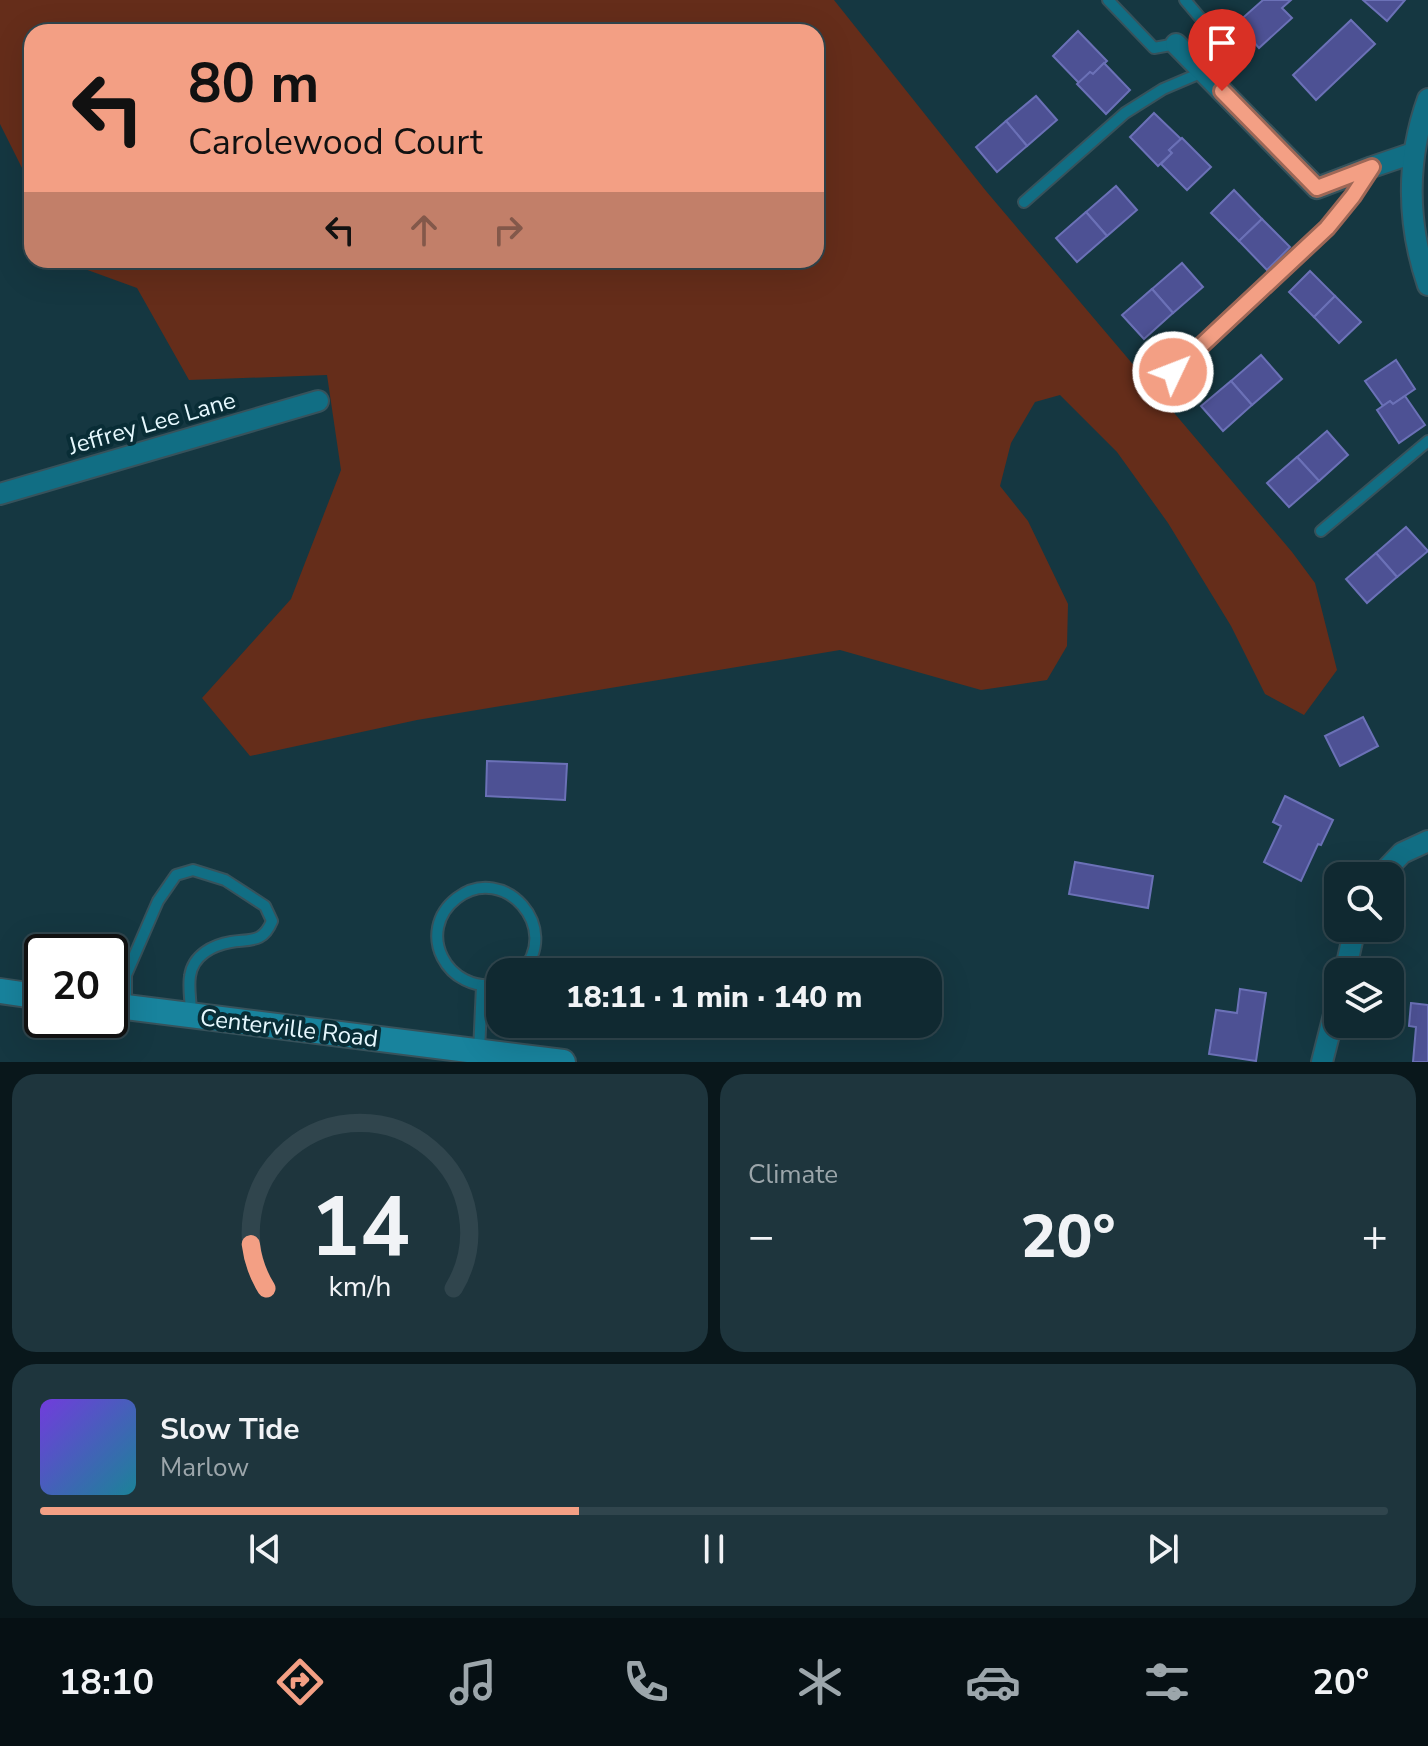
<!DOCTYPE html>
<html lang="en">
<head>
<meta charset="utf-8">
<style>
  body { margin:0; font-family:"Nunito Sans",sans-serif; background:#1e353d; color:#f1f3f6; height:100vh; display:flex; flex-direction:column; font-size:30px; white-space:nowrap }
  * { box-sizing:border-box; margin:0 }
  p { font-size:26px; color:#9ca6ab }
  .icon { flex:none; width:44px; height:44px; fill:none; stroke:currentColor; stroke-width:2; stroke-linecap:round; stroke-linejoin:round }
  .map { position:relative; height:1062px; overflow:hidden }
  .sheet { display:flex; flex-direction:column; gap:12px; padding:12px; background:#09171b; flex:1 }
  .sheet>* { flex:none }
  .guide { position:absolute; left:24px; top:24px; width:800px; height:244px; border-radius:24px; box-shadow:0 8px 32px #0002,0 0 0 2px #30454d; background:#f39f84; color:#111; overflow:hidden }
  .tools { position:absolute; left:1324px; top:862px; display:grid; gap:16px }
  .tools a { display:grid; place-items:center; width:80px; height:80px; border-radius:16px; background:#102931; box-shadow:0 8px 32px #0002,0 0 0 2px #30454d; font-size:40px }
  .speed { position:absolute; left:24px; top:934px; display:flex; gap:16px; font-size:40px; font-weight:700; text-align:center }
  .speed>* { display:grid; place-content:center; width:104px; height:104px; border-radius:50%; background:#102931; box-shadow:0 8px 32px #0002,0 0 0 2px #30454d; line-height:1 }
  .speed .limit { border:4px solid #111; border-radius:12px; background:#fff; color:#111 }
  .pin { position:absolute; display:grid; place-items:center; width:68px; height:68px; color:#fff; margin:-82px -34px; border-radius:50% 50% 50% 0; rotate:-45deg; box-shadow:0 0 8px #0007 }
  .pin .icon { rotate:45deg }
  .me { position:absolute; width:88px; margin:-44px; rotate:47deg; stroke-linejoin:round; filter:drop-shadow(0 0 6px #0008) }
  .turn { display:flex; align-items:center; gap:28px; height:168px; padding:0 32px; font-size:36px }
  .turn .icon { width:104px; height:104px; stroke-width:2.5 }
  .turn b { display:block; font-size:56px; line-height:68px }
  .lanes { display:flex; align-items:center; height:76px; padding:0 32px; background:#0003; justify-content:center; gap:40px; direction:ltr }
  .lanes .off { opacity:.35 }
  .big { font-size:60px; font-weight:800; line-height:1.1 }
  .sheet .card { flex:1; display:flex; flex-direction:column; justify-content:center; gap:12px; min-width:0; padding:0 28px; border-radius:24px; background:#1e353d }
  .sheet .dial { align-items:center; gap:0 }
  .dial svg { height:208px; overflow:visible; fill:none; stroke:#30454d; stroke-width:7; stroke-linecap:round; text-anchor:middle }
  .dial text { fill:#f1f3f6; stroke:none }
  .song { display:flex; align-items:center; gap:24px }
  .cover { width:96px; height:96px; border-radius:12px; background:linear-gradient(135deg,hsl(260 70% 55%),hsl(190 70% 35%)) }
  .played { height:8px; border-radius:4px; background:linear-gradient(90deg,#f39f84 40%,#30454d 40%) }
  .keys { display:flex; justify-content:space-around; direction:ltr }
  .heat { display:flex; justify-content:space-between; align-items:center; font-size:44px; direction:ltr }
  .sheet .tiles { flex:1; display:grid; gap:12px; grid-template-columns:1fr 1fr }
  .card:last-child { grid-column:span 2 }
  .trip { position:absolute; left:486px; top:958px; width:456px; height:80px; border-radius:24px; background:#102931; box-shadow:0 8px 32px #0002,0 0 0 2px #30454d; font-weight:800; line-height:80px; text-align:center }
  .tab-bar { display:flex; height:128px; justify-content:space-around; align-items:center; background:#061014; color:#9ca6ab }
  .tab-bar .icon { width:56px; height:56px }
  .tab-bar .current { color:#f39f84 }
  .tab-bar b { font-size:36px; color:#f1f3f6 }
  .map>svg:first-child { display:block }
</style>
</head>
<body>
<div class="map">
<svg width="1428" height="1062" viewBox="0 0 1428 1062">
  <rect width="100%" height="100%" fill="#153741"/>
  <polygon fill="#652d1a" points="0,0 834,0 986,191 1292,552 1315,583 1337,670 1304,715 1265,694 1231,626 1168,523 1117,452 1060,395 1035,402 1011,443 1000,486 1028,521 1068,604 1067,646 1047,680 981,690 840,650 417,720 250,756 202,698 291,599 341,470 327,375 189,380 137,288 71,264 68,260 816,260 816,32 32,32 32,188 0,124"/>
  <g fill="#4d5194" stroke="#6b71b7" stroke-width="2">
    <polygon points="1263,0 1291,0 1282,8 1292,18 1259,48 1237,23"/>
    <polygon points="1363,0 1405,0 1387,21"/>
    <polygon points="1351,20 1375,44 1316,100 1293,75"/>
    <polygon points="1078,31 1107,61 1093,74 1090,72 1079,83 1053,56"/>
    <polygon points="1104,63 1130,90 1106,114 1077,84 1090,72 1093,74"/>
    <polygon points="1036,96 1057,120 1027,146 1006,121"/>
    <polygon points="1154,113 1181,139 1169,150 1172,153 1158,166 1130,137"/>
    <polygon points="1006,121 1027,146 997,172 976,147"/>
    <polygon points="1182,138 1211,167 1187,190 1161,164 1172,153 1169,150"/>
    <polygon points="1116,186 1137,210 1107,236 1086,212"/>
    <polygon points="1234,190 1262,219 1239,241 1211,213"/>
    <polygon points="1086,212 1107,236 1077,262 1056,238"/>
    <polygon points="1262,219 1290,247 1267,270 1239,241"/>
    <polygon points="1182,263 1203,287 1173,313 1152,289"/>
    <polygon points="1310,271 1335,296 1314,317 1289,292"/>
    <polygon points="1152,289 1173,313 1144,339 1122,315"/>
    <polygon points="1335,296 1361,322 1339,343 1314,317"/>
    <polygon points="1261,355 1282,379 1252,405 1231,381"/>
    <polygon points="1396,360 1415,389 1393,404 1390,401 1383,406 1365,381"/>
    <polygon points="1231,381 1252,405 1223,431 1201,406"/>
    <polygon points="1405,396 1425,425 1399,443 1377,410 1390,401 1393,404"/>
    <polygon points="1327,431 1348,455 1319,481 1297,457"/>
    <polygon points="1297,457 1319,481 1289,507 1267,483"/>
    <polygon points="1406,527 1428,551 1397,577 1376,553"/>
    <polygon points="1376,553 1397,577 1367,603 1346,579"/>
    <polygon points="1363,717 1378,746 1340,766 1325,736"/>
    <polygon points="487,761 567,764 565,800 486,796"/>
    <polygon points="1285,796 1333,820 1321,845 1318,844 1301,881 1264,862 1281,826 1273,822"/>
    <polygon points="1075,862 1153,876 1148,908 1069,894"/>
    <polygon points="1240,989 1266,993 1256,1061 1209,1054 1216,1010 1237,1013"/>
    <polygon points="1411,1003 1428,1005 1428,1062 1413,1062 1416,1027 1409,1026"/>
  </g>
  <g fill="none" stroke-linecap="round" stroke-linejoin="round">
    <defs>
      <g id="service">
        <polyline points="1108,0 1154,48 1176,44"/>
        <polyline points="1185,0 1207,26 1194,63"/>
        <polyline points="1024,202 1125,113 1163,89 1203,72"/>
        <polyline points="1173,372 1327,228 1353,196 1369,172"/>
        <polyline points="1321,531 1428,441"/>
        <path d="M500 984C447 995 414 931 457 898 504 862 563 929 521 972"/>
        <path d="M126 1007V975L158 901 176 875 193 870 225 880 265 906 272 921C263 943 251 939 231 942 213 945 193 955 190 976 188 988 191 1001 191 1014"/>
        <polyline points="479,1051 482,986"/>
      </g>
      <g id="minor">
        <polyline points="1176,44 1317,188 1372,167 1413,153"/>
        <path d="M1428 99C1406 160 1407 224 1428 285"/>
        <polyline points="0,494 318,401"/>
        <polyline points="1380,876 1402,853 1428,841"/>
        <polyline points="1345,972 1355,928"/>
        <polyline points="1322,1062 1338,999"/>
      </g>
      <g id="secondary">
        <polyline points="0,991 42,997"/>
        <polyline points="110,1005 563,1062"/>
      </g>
    </defs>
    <use href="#service" stroke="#37525b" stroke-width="14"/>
    <use href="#minor" stroke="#37525b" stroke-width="24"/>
    <use href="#secondary" stroke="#37525b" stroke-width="28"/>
    <use href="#service" stroke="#116e84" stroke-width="10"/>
    <use href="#minor" stroke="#116e84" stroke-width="20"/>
    <use href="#secondary" stroke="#18839d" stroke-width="24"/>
  </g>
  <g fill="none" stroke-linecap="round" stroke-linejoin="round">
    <defs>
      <polyline id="route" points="1173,372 1327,228 1353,196 1372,167 1317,188 1222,91"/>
    </defs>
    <use href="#route" stroke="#9e6756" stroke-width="20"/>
    <use href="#route" stroke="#f39f84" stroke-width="14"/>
  </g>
  <g text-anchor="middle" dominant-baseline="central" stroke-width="8" stroke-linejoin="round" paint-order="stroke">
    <g font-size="24" fill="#e6f8fe" stroke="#092d36">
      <text transform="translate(152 423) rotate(-16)">Jeffrey Lee Lane</text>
      <text transform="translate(289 1028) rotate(7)">Centerville Road</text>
    </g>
  </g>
</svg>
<div class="tools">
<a><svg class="icon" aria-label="search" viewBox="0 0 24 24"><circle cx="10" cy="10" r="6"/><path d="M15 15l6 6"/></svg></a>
<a><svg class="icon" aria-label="layers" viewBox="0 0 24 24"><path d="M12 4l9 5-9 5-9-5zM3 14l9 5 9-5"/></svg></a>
</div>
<div class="speed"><div class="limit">20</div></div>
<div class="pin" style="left:1222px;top:91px;background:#d93025"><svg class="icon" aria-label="arrive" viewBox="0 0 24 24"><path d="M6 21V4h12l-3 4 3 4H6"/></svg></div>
<svg class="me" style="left:1173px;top:372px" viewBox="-20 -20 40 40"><circle r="17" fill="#f39f84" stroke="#fff" stroke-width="3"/><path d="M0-11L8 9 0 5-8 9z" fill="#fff"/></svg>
<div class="trip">18:11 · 1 min · 140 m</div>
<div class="guide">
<div class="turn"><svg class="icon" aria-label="left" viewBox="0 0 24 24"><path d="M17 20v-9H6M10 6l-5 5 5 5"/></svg><div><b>80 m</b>Carolewood Court</div></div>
<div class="lanes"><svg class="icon" aria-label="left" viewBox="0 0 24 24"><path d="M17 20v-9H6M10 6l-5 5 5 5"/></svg><svg class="icon off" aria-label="ahead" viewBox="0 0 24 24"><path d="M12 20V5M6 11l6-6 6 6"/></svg><svg class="icon off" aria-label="right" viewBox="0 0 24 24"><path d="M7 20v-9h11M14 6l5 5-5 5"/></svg></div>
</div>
</div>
<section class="sheet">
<div class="tiles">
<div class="card dial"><svg viewBox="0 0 100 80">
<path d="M14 69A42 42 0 1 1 86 69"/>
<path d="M14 69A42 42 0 0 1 8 52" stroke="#f39f84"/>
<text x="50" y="56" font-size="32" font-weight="700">14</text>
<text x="50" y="72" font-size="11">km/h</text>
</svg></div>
<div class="card"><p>Climate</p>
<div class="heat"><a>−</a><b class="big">20°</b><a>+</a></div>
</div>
<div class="card">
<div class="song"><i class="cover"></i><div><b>Slow Tide</b><p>Marlow</p></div></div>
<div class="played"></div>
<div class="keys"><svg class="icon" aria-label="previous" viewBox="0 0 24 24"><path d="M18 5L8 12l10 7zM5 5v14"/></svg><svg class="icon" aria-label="pause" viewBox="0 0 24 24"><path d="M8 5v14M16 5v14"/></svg><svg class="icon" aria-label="next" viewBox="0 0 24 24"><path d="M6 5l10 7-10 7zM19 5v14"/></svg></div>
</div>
</div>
</section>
<nav class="tab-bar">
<b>18:10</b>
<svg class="icon current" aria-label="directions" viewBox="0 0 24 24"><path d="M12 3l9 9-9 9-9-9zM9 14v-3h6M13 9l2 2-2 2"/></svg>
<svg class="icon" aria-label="music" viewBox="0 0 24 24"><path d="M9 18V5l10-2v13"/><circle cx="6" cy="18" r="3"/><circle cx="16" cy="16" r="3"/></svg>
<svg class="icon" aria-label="phone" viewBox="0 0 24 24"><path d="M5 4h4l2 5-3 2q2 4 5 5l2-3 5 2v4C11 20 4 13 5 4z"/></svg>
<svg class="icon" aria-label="climate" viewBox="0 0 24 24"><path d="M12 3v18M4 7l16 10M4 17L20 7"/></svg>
<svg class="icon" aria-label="car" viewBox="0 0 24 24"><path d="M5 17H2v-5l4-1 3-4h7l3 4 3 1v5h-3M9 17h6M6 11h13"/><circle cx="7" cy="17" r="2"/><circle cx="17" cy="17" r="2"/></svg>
<svg class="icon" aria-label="filters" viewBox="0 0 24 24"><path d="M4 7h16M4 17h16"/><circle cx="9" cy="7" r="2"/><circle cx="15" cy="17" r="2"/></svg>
<b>20°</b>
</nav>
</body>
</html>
